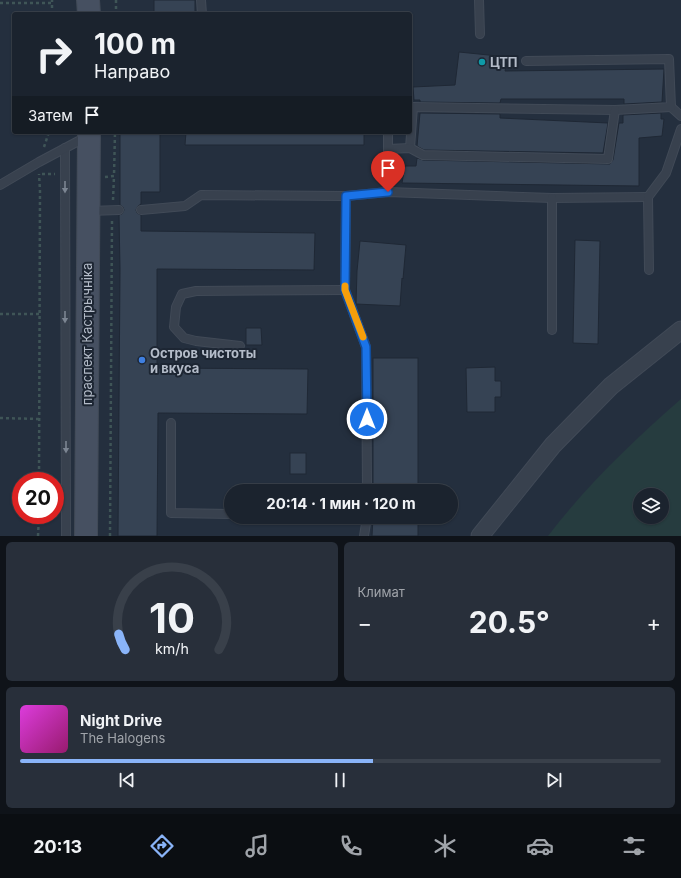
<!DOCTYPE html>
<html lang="ru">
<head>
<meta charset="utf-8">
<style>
  body { margin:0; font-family:Inter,sans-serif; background:#282f3a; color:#f1f3f6; height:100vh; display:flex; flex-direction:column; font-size:15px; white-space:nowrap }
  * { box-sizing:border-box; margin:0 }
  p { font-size:13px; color:#a0a4aa }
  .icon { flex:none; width:22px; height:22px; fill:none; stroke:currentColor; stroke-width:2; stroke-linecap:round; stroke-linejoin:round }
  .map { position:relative; height:536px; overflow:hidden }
  .drawer { display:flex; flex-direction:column; gap:6px; padding:6px; background:#0f1319; flex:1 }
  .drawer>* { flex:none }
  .banner { position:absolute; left:12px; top:12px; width:400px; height:122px; border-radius:4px; box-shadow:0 1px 3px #0004,0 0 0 1px #39404a; background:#1b232e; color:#f1f3f6; overflow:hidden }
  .tools { position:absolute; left:633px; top:488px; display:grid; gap:8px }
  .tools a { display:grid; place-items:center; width:36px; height:36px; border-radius:50%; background:#1b232e; box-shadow:0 1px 3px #0004,0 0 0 1px #39404a; font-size:20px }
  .speed { position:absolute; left:12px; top:472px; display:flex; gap:8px; font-size:20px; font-weight:700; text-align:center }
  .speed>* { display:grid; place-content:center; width:52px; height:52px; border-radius:50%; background:#1b232e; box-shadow:0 1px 3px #0004,0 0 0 1px #39404a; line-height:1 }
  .speed .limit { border:6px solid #d22; background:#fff; color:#111 }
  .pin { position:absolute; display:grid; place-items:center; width:34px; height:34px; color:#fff; margin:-41px -17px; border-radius:50% 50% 50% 0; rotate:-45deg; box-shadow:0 0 4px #0007 }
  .pin .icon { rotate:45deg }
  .me { position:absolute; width:44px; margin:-22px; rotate:0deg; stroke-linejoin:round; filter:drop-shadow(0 0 3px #0008) }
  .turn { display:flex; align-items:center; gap:14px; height:84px; padding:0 16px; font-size:18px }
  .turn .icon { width:52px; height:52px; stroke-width:2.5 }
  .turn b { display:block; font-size:28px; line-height:34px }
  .then { display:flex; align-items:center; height:38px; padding:0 16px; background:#0003; gap:8px; font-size:15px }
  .big { font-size:30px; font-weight:700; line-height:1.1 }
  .drawer .card { flex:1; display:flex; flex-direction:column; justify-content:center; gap:6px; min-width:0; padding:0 14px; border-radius:6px; background:#282f3a }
  .drawer .dial { align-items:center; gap:0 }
  .dial svg { height:104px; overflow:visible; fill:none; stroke:#39404a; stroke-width:7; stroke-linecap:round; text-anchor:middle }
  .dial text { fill:#f1f3f6; stroke:none }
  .song { display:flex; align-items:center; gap:12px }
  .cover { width:48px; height:48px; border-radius:6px; background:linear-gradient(135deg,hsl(300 70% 55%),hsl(320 70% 35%)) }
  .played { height:4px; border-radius:2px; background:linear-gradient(90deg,#8ab4f8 55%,#39404a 55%) }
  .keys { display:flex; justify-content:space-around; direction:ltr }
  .heat { display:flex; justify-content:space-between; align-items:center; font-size:22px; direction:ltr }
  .drawer .tiles { flex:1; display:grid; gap:6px; grid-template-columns:1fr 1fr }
  .card:last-child { grid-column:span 2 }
  .trip { position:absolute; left:224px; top:484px; width:234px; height:40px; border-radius:20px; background:#1b232e; box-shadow:0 1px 3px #0004,0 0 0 1px #39404a; font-weight:700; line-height:40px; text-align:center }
  .tabs { display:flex; height:64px; justify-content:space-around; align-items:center; background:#0b0e12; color:#a0a4aa }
  .tabs .icon { width:28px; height:28px }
  .tabs .active { color:#8ab4f8 }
  .tabs b { font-size:18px; color:#f1f3f6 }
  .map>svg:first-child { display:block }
</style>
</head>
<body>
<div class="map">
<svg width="681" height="536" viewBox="0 0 681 536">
  <rect width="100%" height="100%" fill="#242f3e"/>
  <path fill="#263c3f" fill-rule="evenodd" d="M681 399V536H548C587 485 633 441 681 399ZM640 495H662V517H640Z"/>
  <g fill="#364354" stroke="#1f2835">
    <rect x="154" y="0" width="41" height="14"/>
    <polygon points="459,52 508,57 505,71 664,69 662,102 624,104 624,99 501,99 500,103 420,102 420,100 414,100 413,87 455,85"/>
    <polygon points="420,113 500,114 500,118 608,123 603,153 424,150 417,146"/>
    <polygon points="661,113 661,119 664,119 662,136 639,138 639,186 402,183 405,166 416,166 417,158 423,160 610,164 613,160 619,123 623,123 623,115"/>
    <polygon points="120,132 160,132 160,192 141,192 141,204 138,206 136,210 137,213 141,215 141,231 315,233 314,270 157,269 157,368 308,369 307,414 158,413 157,536 118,536 120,269 119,215 122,214 124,210 123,207 120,205"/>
    <polygon points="186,132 364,132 364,145 185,145"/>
    <polygon points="575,240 600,241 598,344 573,343"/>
    <polygon points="360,241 406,245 403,279 402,278 400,306 356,304 357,271"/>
    <polygon points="246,328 261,328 262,345 246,345"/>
    <rect x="373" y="358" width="45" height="133"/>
    <polygon points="495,367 495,381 501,381 501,397 495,397 495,412 467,412 466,368"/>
    <rect x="290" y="453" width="16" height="21"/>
    <polygon points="373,517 418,517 418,536 372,536"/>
  </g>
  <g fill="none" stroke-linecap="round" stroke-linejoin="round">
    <defs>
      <g id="lane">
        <polyline points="201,0 202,14"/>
        <polyline points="479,0 480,34"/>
        <polyline points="671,107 681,116"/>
        <polyline points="65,148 66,536"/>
        <polyline points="410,148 413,107 615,110 671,107 669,59 526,61"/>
        <polyline points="388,149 410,148 423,155 608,159 615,110"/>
        <polyline points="0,185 39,162 86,137"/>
        <polyline points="388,192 388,132"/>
        <polyline points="346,196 345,290 366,347 367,491"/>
        <polyline points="141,210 185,206 201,195 346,196 388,192 552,198 648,197"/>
        <polyline points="89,211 119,210"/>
        <polyline points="649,270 648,197 666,173 681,129"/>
        <polyline points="552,330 552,198"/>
        <polyline points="240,346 196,341 184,338 174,327 176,307 182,294 196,291 345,290"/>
        <polyline points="171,423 171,513 231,514"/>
        <polyline points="364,536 367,517"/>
      </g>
      <polyline id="street" points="480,536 553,445 611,386 681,330"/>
      <g id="secondary">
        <polyline points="88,0 89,14"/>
        <polyline points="86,536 89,132"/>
      </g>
    </defs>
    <use href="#lane" stroke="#414a57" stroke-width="10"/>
    <use href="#street" stroke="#414a57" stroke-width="19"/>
    <use href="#secondary" stroke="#414a57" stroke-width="24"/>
    <g stroke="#3f5557" stroke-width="2.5" stroke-dasharray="3 3" stroke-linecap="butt">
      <polyline points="116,0 116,14"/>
      <polyline points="0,3 52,3"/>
      <polyline points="52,14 52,0"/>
      <polyline points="44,147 49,132"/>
      <polyline points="42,174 55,174"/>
      <polyline points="105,177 114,176 115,132"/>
      <polyline points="113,200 114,176"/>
      <polyline points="0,314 40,314"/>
      <polyline points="0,418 39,419"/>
      <polyline points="39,481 40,191 39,174"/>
      <polyline points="38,536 39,515"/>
      <polyline points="110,536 112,221"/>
    </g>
    <use href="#lane" stroke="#38414e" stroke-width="8"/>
    <use href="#street" stroke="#38414e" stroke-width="17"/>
    <use href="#secondary" stroke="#465061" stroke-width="22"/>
  </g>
  <defs><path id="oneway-solid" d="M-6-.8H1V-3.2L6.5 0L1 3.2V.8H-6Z"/></defs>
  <g fill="#7c8592">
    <use href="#oneway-solid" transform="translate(65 187) rotate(90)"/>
    <use href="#oneway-solid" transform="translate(65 317) rotate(90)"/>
    <use href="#oneway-solid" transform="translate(66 447) rotate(90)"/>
  </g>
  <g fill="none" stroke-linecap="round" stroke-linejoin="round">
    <defs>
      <polyline id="route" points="367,419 366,347 345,290 346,196 388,192"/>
    </defs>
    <use href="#route" stroke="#114b97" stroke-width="10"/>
    <use href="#route" stroke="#1a73e8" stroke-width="7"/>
    <polyline stroke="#f59e0b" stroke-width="7" points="345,286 345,290 363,337"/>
  </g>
  <circle fill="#0f9aa8" stroke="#1d2633" stroke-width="1.5" cx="482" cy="62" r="4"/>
  <circle fill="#3f7fe0" stroke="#1d2633" stroke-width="1.5" cx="142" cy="360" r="4"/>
  <g text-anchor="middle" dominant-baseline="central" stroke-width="4" stroke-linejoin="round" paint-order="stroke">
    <g font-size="13" font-weight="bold" fill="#b4bcc9" stroke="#1d2633" text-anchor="start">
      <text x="490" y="62">ЦТП</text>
      <text x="150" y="353">Остров чистоты<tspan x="150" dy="15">и вкуса</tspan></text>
    </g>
    <g font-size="13" fill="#b4bcc9" stroke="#1d2633">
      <text transform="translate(87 334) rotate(-90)">праспект Кастрычніка</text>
    </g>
  </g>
</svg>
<div class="tools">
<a><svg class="icon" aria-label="layers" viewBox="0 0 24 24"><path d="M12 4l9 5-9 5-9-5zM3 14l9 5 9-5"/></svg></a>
</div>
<div class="speed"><div class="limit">20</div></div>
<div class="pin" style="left:388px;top:192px;background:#d93025"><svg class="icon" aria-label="arrive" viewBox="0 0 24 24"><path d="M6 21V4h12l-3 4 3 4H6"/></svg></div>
<svg class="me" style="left:367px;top:419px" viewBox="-20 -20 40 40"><circle r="17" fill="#1a73e8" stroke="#fff" stroke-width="3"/><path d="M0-11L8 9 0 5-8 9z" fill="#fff"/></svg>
<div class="trip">20:14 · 1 мин · 120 m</div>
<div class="banner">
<div class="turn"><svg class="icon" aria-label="right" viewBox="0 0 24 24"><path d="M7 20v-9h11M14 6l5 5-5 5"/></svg><div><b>100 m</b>Направо</div></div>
<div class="then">Затем<svg class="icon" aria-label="arrive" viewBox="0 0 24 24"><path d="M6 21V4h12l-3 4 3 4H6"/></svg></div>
</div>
</div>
<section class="drawer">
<div class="tiles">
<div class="card dial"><svg viewBox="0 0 100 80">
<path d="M14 69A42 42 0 1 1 86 69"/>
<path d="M14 69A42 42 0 0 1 9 57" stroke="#8ab4f8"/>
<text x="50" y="56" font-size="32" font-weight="700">10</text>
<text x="50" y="72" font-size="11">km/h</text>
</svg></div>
<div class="card"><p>Климат</p>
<div class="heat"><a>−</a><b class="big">20.5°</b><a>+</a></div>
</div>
<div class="card">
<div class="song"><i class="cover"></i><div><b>Night Drive</b><p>The Halogens</p></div></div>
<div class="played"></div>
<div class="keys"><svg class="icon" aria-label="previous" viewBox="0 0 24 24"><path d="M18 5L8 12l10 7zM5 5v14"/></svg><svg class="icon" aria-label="pause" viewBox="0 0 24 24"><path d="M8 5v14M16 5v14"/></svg><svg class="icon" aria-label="next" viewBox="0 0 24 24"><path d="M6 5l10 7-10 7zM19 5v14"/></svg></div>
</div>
</div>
</section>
<nav class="tabs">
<b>20:13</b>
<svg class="icon active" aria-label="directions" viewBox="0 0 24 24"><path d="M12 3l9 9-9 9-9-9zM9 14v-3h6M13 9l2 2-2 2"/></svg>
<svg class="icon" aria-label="music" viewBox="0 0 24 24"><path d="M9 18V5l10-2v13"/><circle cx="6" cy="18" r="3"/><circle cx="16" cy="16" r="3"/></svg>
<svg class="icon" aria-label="phone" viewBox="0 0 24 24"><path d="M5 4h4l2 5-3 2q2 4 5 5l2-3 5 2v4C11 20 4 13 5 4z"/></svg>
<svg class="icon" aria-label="climate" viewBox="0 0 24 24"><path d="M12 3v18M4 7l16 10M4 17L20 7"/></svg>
<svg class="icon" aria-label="car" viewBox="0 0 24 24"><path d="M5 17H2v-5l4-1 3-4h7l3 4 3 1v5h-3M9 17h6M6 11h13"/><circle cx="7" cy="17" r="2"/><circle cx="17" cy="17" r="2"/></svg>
<svg class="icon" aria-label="filters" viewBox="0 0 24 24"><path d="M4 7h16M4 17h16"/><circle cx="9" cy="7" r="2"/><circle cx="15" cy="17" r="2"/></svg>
</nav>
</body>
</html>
